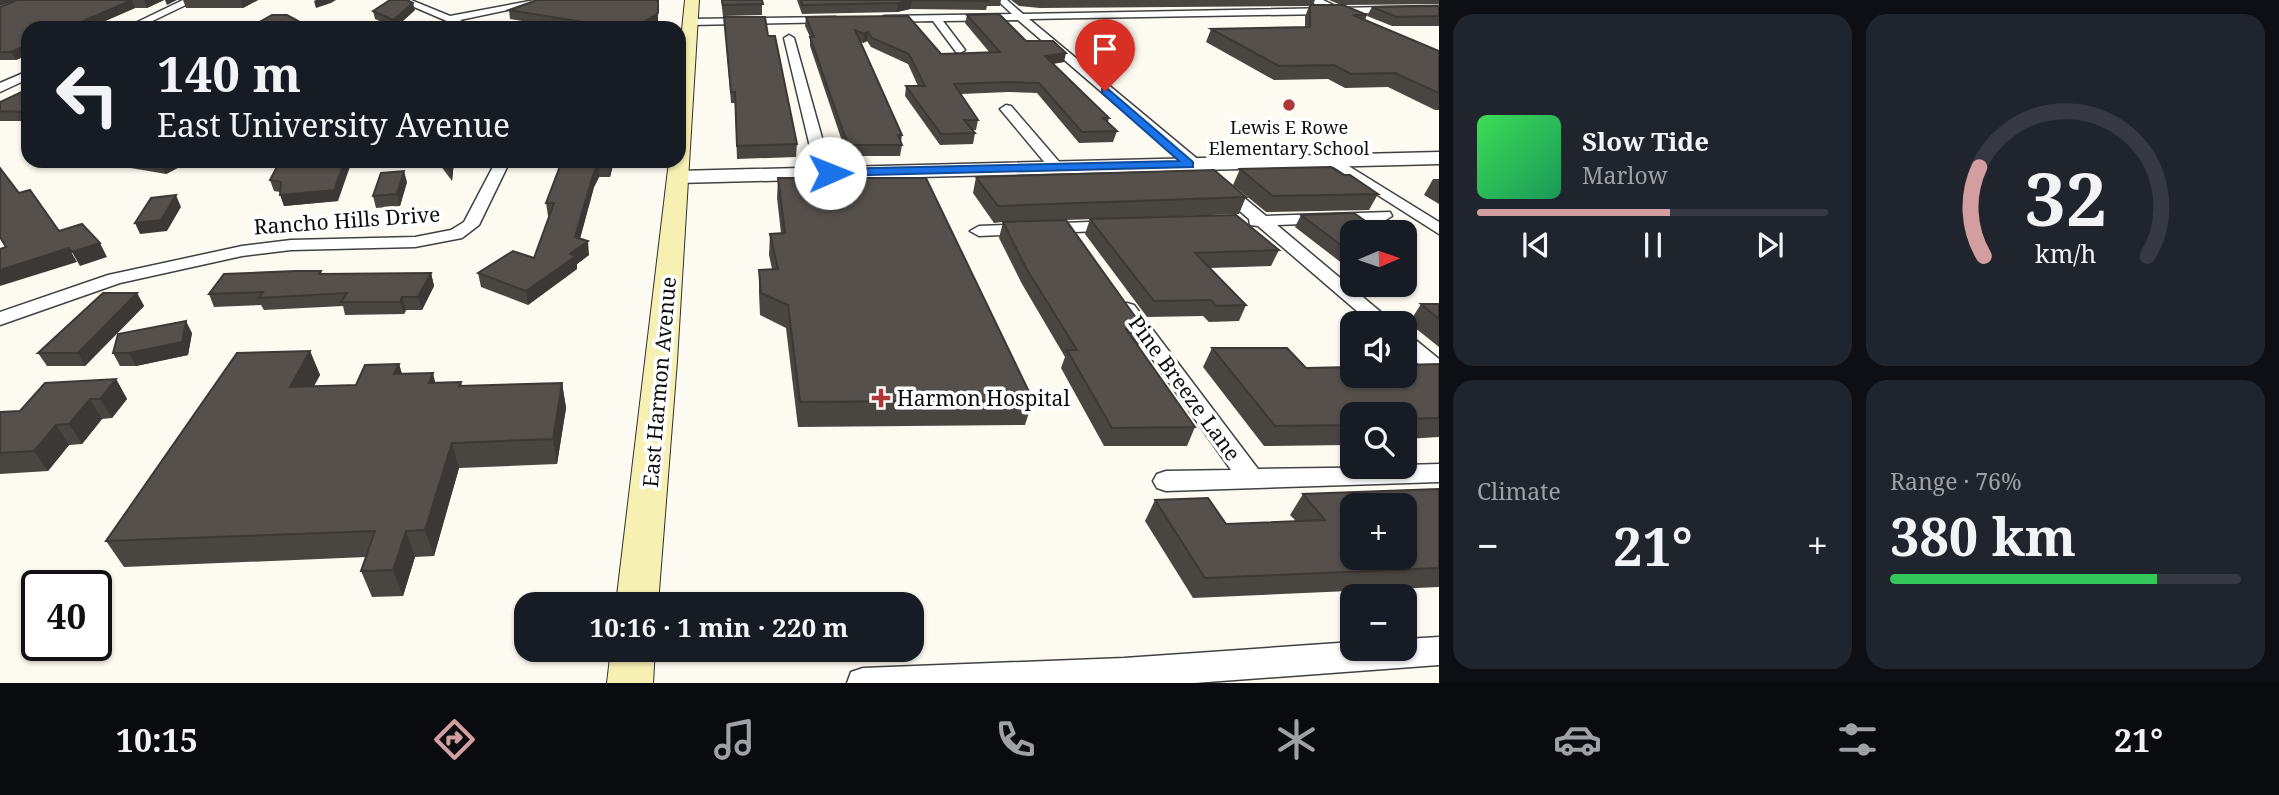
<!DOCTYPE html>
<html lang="en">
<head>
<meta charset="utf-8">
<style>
  body { margin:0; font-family:"Noto Serif",serif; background:#20242c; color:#f1f3f6; height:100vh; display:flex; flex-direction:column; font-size:26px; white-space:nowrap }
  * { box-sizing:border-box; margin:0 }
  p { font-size:23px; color:#9ea1a6 }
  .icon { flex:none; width:38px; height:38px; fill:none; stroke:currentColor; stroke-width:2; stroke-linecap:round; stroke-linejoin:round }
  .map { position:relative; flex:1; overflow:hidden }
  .drawer { display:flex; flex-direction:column; gap:14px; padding:14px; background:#0d0f14; width:840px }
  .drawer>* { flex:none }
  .top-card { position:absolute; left:21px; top:21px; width:665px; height:147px; border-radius:21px; box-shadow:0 2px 5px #0004; background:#171b24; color:#f1f3f6; overflow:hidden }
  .needle { width:46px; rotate:88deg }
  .controls { position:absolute; left:1340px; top:220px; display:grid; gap:14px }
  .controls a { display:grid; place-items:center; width:77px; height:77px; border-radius:14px; background:#171b24; box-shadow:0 2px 5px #0004; font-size:35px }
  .speed { position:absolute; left:21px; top:570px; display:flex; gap:14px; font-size:35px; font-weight:700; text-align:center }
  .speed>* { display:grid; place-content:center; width:91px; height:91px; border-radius:50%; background:#171b24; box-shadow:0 2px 5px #0004; line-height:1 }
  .speed .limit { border:4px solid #111; border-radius:10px; background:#fff; color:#111 }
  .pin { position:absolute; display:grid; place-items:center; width:60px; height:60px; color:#fff; margin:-72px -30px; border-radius:50% 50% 50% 0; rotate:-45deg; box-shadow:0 0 7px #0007 }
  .pin .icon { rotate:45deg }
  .me { position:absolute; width:77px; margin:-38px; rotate:89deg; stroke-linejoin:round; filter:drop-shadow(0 0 5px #0008) }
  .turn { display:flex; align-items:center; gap:24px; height:147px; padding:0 21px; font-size:32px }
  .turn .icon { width:91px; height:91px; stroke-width:2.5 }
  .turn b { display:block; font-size:49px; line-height:60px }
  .big { font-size:52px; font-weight:700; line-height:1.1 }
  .drawer .tile { flex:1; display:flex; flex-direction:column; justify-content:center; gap:10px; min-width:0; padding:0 24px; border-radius:21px; background:#20242c }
  .drawer .dial { align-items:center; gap:0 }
  .dial svg { height:182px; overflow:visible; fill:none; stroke:#363941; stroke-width:7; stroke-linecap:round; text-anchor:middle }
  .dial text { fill:#f1f3f6; stroke:none }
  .song { display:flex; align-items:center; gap:21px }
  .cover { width:84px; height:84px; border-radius:10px; background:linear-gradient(135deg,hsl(130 70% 55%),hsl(150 70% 35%)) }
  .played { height:7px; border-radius:4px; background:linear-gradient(90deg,#d39ea0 55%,#363941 55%) }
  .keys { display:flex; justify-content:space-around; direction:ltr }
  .heat { display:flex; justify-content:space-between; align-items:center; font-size:38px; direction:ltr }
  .charge { height:10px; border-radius:5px; background:linear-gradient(90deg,#34c759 76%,#363941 0) }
  .drawer .tiles { flex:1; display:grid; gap:14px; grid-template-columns:repeat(2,1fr) }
  .trip { position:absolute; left:514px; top:592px; width:410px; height:70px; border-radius:21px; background:#171b24; box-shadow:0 2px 5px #0004; font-weight:700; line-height:70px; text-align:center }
  .tabs { display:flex; height:112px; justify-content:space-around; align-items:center; background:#090b0e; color:#9ea1a6 }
  .tabs .icon { width:49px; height:49px }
  .tabs .current { color:#d39ea0 }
  .tabs b { font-size:32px; color:#f1f3f6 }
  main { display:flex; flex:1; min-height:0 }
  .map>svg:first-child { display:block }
</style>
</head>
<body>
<main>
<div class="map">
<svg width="1439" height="683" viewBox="0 0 1439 683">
  <rect width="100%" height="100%" fill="#fdfbf1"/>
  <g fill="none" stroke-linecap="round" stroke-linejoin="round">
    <defs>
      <g id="minor">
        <polygon points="183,0 196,0 138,28 125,28"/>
        <polygon points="398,0 411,0 450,16 535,0 555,0 460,20 468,25 463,28"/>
        <polygon points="997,0 1007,0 1023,14 1439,6 1439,12 1029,19 1266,216 1390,212 1392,216 1384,221 1277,225 1395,324 1372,324 1258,226 1250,225 1249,219 1018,20 943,21 965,50 960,53 956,52 933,21 884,22 879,19 884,16 1012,14"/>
        <polygon points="835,17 839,18 839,22 690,25 685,22 690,19"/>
        <polygon points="789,35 794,38 824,145 831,151 838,173 835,176 825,176 817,153 810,147 784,38"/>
        <polygon points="28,71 28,79 0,92 0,83"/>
        <polygon points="1006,105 1011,106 1061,164 1063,167 1061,170 1051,170 1000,109"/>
        <polygon points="1334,157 1439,222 1439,234 1329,164 1327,161 1329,158"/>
        <polygon points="496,161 510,161 479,225 462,238 415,247 291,250 242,256 120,283 0,325 0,312 108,275 242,246 291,240 415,237 451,230 464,222"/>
        <polygon points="1116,221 1122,222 1125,226 1122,230 979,236 970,231 979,226"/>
        <polygon points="1127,303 1134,305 1258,469 1405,467 1405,465 1439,464 1439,482 1166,491 1157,488 1153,481 1157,474 1166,471 1231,470 1117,309 1120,305"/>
        <polygon points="1405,335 1412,337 1439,359 1439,377 1431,375 1405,352"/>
        <polygon points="1439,637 1439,665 1194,683 847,683 851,672 863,668 1124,658 1353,642 1353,649 1405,649 1405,639"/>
      </g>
      <g id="tertiary">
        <polygon points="1307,0 1323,0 1362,19 1360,22 1352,22"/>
        <polygon points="1439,152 1439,164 678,183 668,177 678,171"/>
      </g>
      <g id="secondary">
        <polygon points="685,0 699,0 677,361 658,604 616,604 669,161 679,161 679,60"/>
        <polygon points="611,649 655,649 653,683 607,683"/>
      </g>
    </defs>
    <use href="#minor" stroke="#414141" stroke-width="3"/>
    <use href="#tertiary" stroke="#414141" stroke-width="3"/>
    <use href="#secondary" stroke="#303030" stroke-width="2"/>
    <use href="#minor" fill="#fff" fill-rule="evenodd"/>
    <use href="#tertiary" fill="#fff" fill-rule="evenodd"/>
    <use href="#secondary" fill="#f6f0b3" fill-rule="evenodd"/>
  </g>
  <g fill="#494541">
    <polygon points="17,0 164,0 147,8 135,8 16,60 0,60 0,7"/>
    <polygon points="183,0 258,0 243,8 186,8"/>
    <polygon points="721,0 762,0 762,15 723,16"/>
    <polygon points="797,0 1001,0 1000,6 987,6 986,10 910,9 897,12 802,14"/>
    <polygon points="1011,0 1315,0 1313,5 1341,5 1329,0 1439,0 1439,4 1344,5 1367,15 1365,20 1439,51 1439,110 1435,110 1388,87 1345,88 1328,79 1274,80 1206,42 1211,29 1305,27 1305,17 1309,6 1040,8 1019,6"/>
    <polygon points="1439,6 1439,26 1392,26 1367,16 1372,7"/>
    <polygon points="415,10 395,28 375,19 373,11"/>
    <polygon points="509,10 658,22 649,28 564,28 510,19"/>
    <polygon points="967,15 1026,41 1064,62 1053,64 1109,118 1108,122 1117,131 1113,142 1079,143 1037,93 1008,92 961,94 978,120 976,130 973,130 975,133 973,144 940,145 905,96 906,86 918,86 908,64 871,47 867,41 863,43 861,42 902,135 901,142 902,145 900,156 847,156 810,46 810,37 805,26 806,17 908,16 941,54 990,53 965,23"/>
    <polygon points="724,17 768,36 797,144 796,157 737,159 735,103 731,103"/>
    <polygon points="28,89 28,121 0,121 0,102"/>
    <polygon points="110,161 191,161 166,174 113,165"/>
    <polygon points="280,161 338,201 284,206 280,192 274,191 270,180"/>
    <polygon points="437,161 459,161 454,162 452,181"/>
    <polygon points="562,161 614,161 610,177 599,177 594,187 580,239 589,255 577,264 577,269 528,305 481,287 478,273 534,258 549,216 548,216 546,203"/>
    <polygon points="1240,169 1344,175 1378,194 1369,210 1266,212 1233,185"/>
    <polygon points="976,177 1246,197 1239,214 1066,220 1144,329 1138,346 1195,427 1187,446 1104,446 1061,368 1065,357 1022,284 999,238 1003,222 994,223 973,193"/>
    <polygon points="778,178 1033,400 1025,425 798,427 786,328 760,315 759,293 759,270 772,269 769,255 770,234 781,233 777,198"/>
    <polygon points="1433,179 1439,179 1439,204 1424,195"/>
    <polygon points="407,182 400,206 376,208 373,196"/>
    <polygon points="1301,215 1353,233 1353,263 1343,264 1295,227"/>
    <polygon points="1090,219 1279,250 1271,266 1210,268 1246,305 1239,321 1209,322 1203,316 1147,317 1085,234"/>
    <polygon points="321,271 322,274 431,273 434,286 422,310 406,310 404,314 345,315 343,306 264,310 261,305 214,307 209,294"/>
    <polygon points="137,293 144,306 85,366 47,366 38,353"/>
    <polygon points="1421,304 1439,304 1439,347 1409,323"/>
    <polygon points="192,333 188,355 136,366 120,366 113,353"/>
    <polygon points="1212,348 1306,368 1439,364 1439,437 1405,439 1405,415 1353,415 1353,440 1350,440 1347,445 1264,446 1203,367"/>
    <polygon points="310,351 320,375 314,386 356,385 399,364 402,374 435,383 461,382 462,386 562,383 566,408 557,464 459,468 434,556 415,557 403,596 372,597 361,571 366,557 124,567 106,541"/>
    <polygon points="116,379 127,399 112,418 102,419 82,444 69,445 48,471 0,474 0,412 20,411"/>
    <polygon points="1439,489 1439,587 1193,598 1145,521 1155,500 1226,524 1296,521 1290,515 1303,494"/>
  </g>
  <g fill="#3c3835">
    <polygon points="0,0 16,0 0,6"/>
    <polygon points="132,0 135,8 89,28 67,28"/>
    <polygon points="144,0 164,0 147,8"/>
    <polygon points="165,0 177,0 167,5"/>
    <polygon points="240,0 258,0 243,8"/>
    <polygon points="316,0 336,0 331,3 316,8 314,1"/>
    <polygon points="658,0 658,22 649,28 639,28 639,25"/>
    <polygon points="912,0 910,9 897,12 898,3"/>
    <polygon points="413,3 415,10 395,28 393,20"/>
    <polygon points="868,32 867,41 863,43 864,34"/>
    <polygon points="28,45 28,55 16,60 11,52"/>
    <polygon points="1066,53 1064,62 1043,65 1045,56"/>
    <polygon points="28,109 28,119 24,112"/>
    <polygon points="166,161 191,161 166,174 161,163"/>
    <polygon points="345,161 352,161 338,201 284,206 280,195"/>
    <polygon points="451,161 459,161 454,162 452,181 449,170"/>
    <polygon points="610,161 614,161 610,177 609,164"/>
    <polygon points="598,164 599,177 594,187 577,249 588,241 589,255 577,264 577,269 528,305 526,291 570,254 593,175"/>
    <polygon points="404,171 407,182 400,206 397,194"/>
    <polygon points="176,195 181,207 167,231 140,234 135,223"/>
    <polygon points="100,243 107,257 80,266 72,252"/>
    <polygon points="69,248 77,262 0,286 0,270"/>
    <polygon points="431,273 434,286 422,310 418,297"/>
    <polygon points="137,293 144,306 85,366 78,353"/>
    <polygon points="402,297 406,310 404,314 400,302"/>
    <polygon points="186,321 192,333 188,355 136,366 129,353"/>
    <polygon points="310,351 320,375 300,411 290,387"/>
    <polygon points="399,364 406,388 394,374"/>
    <polygon points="433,373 439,398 429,383"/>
    <polygon points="116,379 127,399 112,418 100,399"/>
    <polygon points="562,383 566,408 557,464 553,439"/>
    <polygon points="90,399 102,419 82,444 69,424"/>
    <polygon points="56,425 69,445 48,471 34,451"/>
    <polygon points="452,443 459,468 434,556 425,530"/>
    <polygon points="406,531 415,557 403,596 393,570"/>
  </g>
  <g fill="#55504c" stroke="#3c3835" stroke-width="2" fill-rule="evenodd">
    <polygon points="17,0 132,0 67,28 28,28 28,45 11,52 0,52 0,7"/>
    <polygon points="390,0 407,0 413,3 393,20 373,11"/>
    <polygon points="537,0 658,0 658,13 639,25 642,26 642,28 611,28 612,27 509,10"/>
    <polygon points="722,0 762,0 763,4 723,5"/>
    <polygon points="801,0 987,0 988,1 912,0 898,3 802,5"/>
    <polygon points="1310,5 1343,5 1367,15 1353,15 1439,51 1439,93 1395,73 1351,74 1334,65 1279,66 1211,29 1310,27"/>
    <polygon points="1439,6 1439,16 1397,17 1372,7"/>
    <polygon points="999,14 1026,41 1053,41 1066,53 1045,56 1109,118 1103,118 1117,131 1082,132 1039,83 1010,82 954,84 978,120 964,120 975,133 941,134 906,86 925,86 909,54 872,38 868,32 864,34 855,30 902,135 898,135 902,145 848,145 810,37 814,37 806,17 908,16 941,54 1000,52 967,15"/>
    <polygon points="272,15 287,15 311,28 249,28"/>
    <polygon points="724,17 765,17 768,36 775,36 797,144 737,146 735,92 731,92"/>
    <polygon points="28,89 28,109 24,112 0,111 0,102"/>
    <polygon points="147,161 166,161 161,163"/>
    <polygon points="280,161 345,161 334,190 280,195 281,182 270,180"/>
    <polygon points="442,161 451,161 449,170"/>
    <polygon points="562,161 610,161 609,164 598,164 593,175 575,237 588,241 570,254 576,256 526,291 478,273 513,251 534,258 554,203 546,203"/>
    <polygon points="1331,167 1344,175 1350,175 1378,194 1273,196 1240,169"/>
    <polygon points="0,168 19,193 30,190 59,231 82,224 100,243 72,252 69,248 0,270 0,249 6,247 0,237"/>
    <polygon points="1214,170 1246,197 998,206 976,177"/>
    <polygon points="404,171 397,194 373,196 381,173"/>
    <polygon points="778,178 926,178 1033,400 800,402 788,305 761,293 759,270 778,269 770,234 785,233"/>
    <polygon points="176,195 161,220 135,223 151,198"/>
    <polygon points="1354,213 1382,233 1353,233 1353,251 1350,252 1301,215"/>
    <polygon points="1236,215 1279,250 1195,253 1246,305 1216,306 1211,300 1154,301 1090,219"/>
    <polygon points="1066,220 1144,329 1126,329 1195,427 1112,428 1067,350 1077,350 1026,268 1003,222"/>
    <polygon points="295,271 321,271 319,274 431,273 418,297 402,297 400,302 341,302 347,293 259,298 263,292 209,294 224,274"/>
    <polygon points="103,293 137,293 78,353 38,353"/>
    <polygon points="1421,304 1439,304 1439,319"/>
    <polygon points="186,321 182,342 129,353 113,353 118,334"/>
    <polygon points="1212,348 1287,348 1306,368 1353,367 1353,376 1405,376 1405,365 1439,364 1439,418 1405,419 1405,415 1353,415 1353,425 1275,426"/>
    <polygon points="310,351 290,387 356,385 365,365 399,364 394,374 433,373 429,383 461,382 459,386 562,383 553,439 452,443 425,530 406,531 393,570 361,571 375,531 106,541 237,353"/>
    <polygon points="116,379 100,399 90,399 69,424 56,425 34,451 0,453 0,412 20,411 45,383"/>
    <path d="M1439 489V568L1205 578 1155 500 1208 498 1226 524 1325 520 1303 494ZM1353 506H1405V558H1353Z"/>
  </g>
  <polygon fill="#1a73e8" stroke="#114b97" stroke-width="2" points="1102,89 1108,89 1193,162 1193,167 830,176 824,173 830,169 1179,161 1102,93"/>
  <g fill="#ae3638" stroke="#fff" stroke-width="2.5">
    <circle cx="1289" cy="105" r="7"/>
    <path d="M877.5 387.5h7v7h7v7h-7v7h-7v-7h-7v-7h7z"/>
  </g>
  <g text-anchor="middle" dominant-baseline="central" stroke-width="7" stroke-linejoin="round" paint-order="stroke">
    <g font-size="18" fill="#0e0e0e" stroke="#fff">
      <text x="1289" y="127">Lewis E Rowe<tspan x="1289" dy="21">Elementary School</tspan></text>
    </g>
    <g font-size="21" fill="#0e0e0e" stroke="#fff">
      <text transform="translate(347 220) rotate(-4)">Rancho Hills Drive</text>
      <text transform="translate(659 382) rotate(-85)">East Harmon Avenue</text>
      <text transform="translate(1185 388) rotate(54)">Pine Breeze Lane</text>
    </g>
    <g font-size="21" fill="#0e0e0e" stroke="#fff" text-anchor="start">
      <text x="897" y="398">Harmon Hospital</text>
    </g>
  </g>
</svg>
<div class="controls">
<a><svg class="needle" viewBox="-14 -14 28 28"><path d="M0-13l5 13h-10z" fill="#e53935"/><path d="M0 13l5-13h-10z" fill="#9ea1a6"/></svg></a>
<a><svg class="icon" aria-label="sound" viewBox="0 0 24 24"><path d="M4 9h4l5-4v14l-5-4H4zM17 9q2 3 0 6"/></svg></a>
<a><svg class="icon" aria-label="search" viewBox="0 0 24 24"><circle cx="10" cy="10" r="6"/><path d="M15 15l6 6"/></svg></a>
<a>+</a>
<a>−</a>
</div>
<div class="speed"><div class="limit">40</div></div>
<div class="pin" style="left:1105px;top:91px;background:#d93025"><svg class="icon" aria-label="arrive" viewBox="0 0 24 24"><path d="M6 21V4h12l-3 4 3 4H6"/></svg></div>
<svg class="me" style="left:830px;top:173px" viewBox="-20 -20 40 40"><circle r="19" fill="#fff"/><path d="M0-13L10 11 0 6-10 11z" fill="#1a73e8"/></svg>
<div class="trip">10:16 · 1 min · 220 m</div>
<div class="top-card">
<div class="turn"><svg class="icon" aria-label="left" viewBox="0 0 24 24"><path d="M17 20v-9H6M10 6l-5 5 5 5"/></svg><div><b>140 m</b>East University Avenue</div></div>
</div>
</div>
<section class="drawer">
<div class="tiles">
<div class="tile">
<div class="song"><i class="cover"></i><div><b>Slow Tide</b><p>Marlow</p></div></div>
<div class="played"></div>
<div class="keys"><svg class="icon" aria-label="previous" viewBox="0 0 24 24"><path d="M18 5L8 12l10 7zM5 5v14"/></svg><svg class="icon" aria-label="pause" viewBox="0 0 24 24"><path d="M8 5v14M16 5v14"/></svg><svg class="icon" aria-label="next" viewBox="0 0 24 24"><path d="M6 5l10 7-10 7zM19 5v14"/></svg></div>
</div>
<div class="tile dial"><svg viewBox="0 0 100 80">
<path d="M14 69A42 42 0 1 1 86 69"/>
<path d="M14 69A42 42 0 0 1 12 30" stroke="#d39ea0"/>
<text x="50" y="56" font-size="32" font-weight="700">32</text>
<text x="50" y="72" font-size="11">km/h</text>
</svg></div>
<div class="tile"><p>Climate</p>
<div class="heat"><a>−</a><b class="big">21°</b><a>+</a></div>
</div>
<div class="tile"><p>Range · 76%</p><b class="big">380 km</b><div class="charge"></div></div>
</div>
</section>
</main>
<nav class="tabs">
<b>10:15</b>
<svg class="icon current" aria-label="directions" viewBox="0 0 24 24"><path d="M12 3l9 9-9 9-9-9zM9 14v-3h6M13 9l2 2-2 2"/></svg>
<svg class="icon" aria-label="music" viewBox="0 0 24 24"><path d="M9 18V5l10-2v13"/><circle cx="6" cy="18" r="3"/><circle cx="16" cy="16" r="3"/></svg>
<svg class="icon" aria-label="phone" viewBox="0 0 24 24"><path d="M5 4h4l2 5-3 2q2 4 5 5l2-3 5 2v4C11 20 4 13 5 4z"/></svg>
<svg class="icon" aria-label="climate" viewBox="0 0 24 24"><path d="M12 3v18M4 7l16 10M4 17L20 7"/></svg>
<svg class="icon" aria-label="car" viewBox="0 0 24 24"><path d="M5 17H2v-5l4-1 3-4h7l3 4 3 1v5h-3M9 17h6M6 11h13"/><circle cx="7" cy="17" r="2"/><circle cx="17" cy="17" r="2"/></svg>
<svg class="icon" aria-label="filters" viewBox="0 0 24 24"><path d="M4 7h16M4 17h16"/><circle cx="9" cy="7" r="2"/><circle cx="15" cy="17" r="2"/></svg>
<b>21°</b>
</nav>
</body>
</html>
